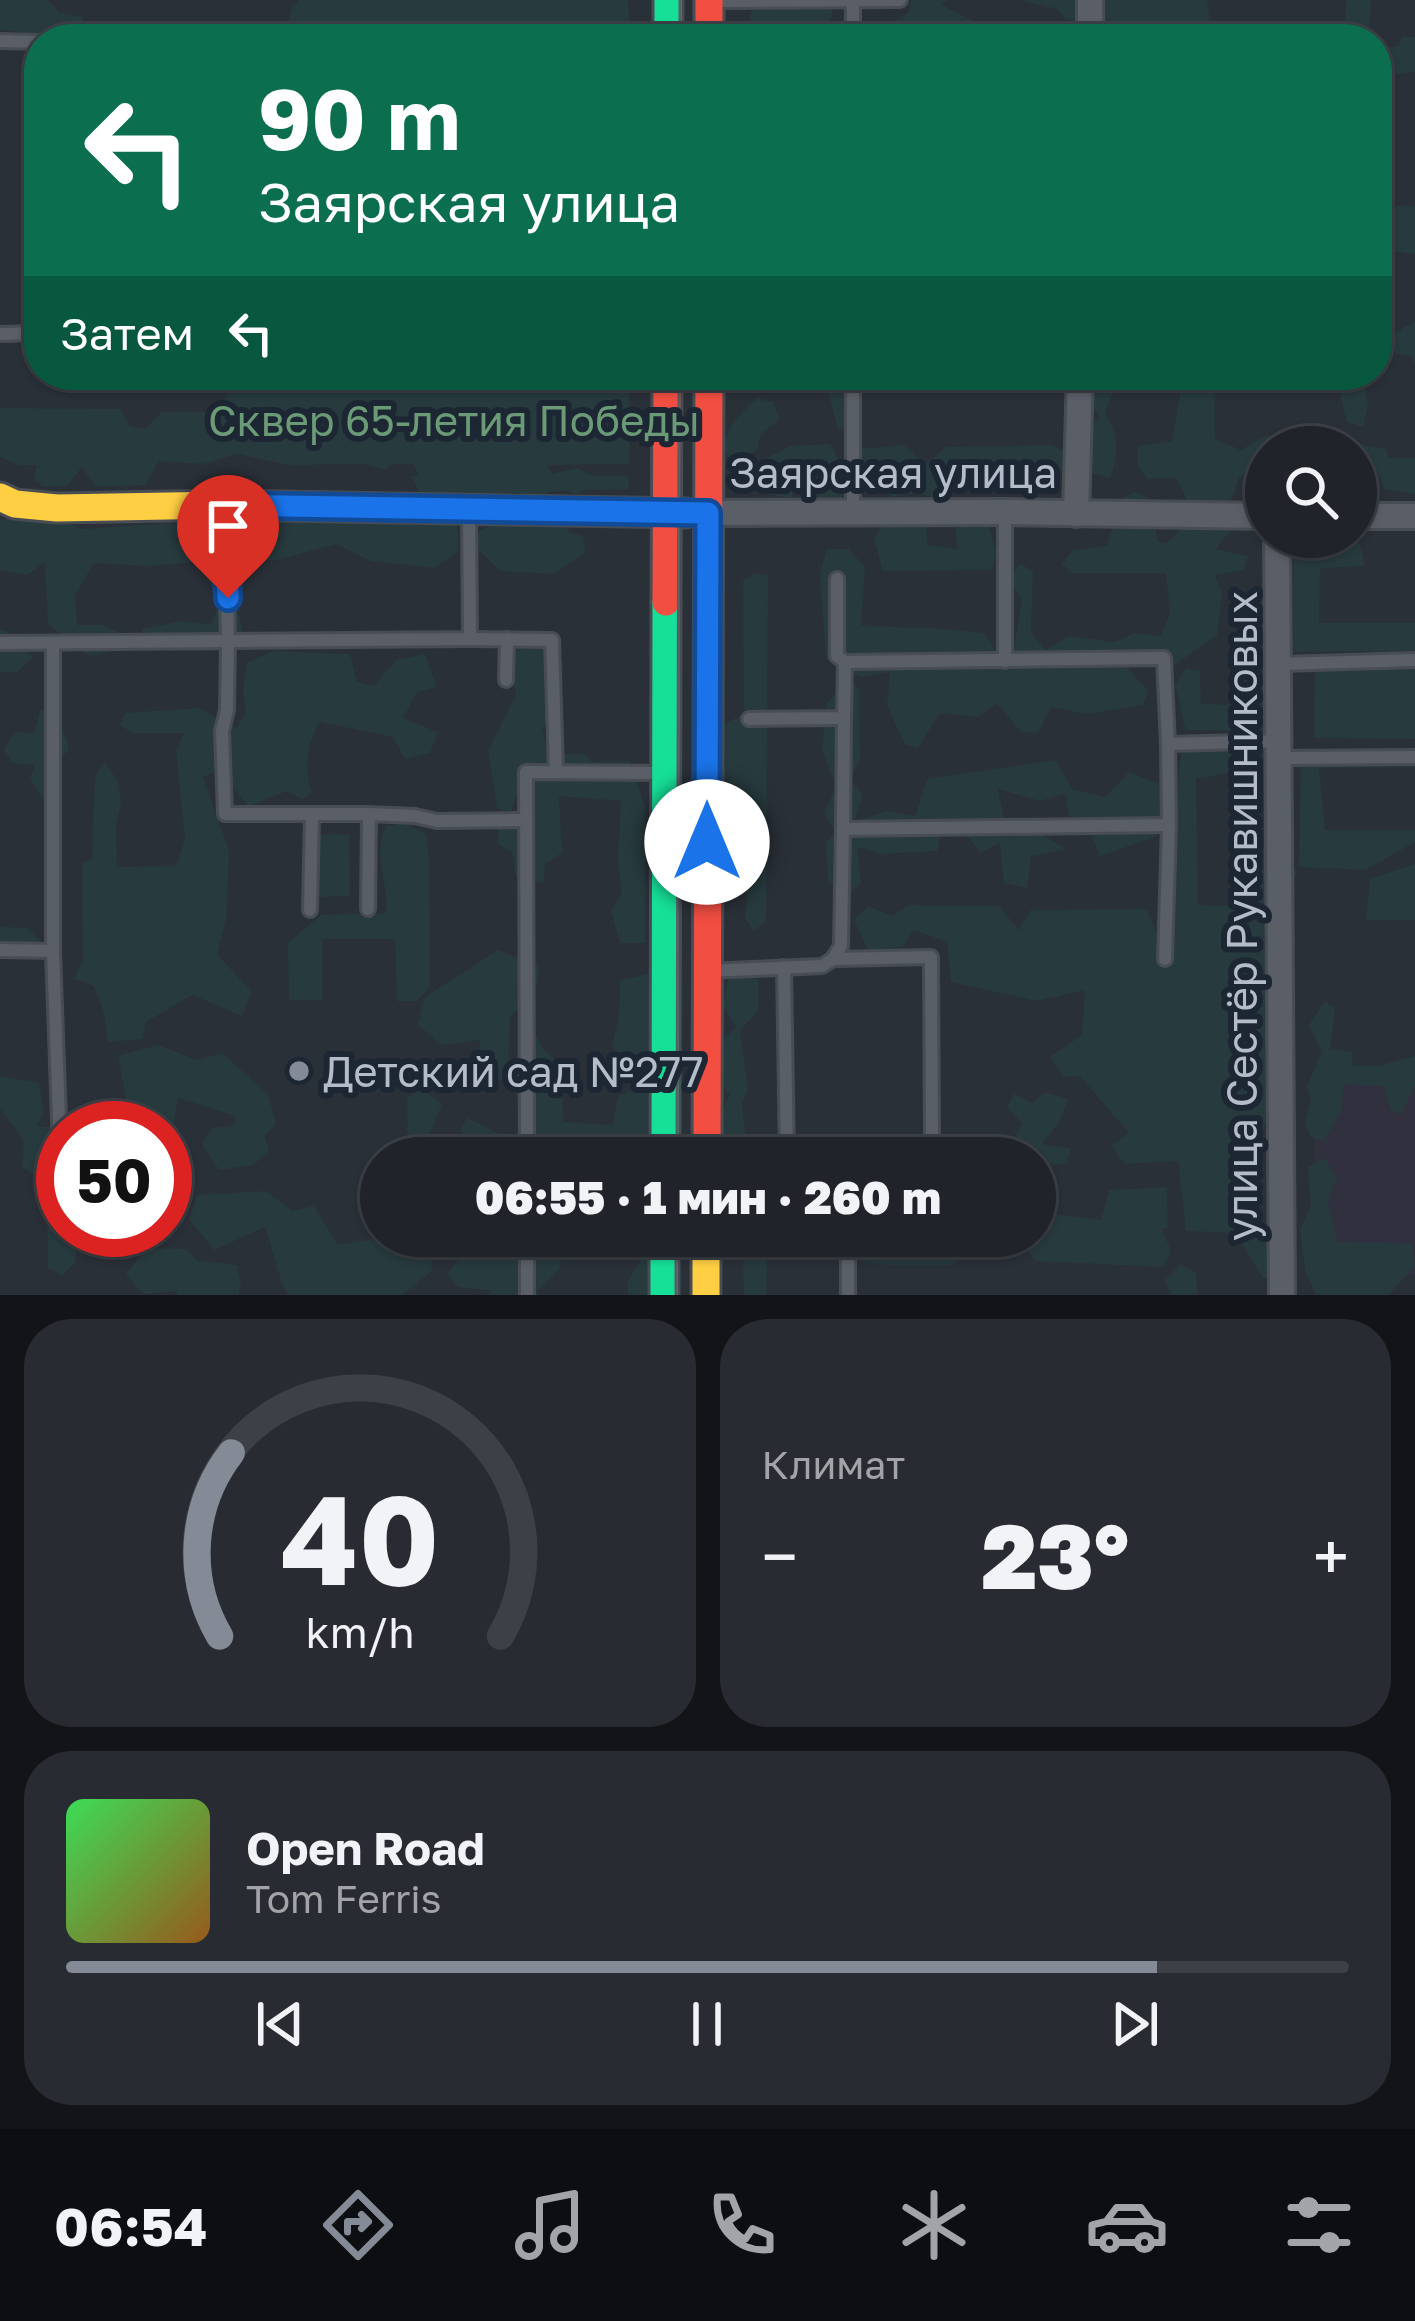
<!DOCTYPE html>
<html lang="ru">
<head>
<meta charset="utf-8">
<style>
  body { margin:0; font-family:"Golos Text",sans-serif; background:#282c32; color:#f1f3f6; height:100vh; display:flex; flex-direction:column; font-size:45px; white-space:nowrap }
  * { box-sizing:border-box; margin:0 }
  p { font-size:39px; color:#a2a4a8 }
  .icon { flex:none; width:66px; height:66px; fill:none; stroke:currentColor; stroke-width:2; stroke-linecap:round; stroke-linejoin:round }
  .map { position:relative; height:1295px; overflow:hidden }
  .sheet { display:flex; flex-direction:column; gap:24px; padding:24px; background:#121417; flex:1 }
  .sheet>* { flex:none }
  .top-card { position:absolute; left:24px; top:24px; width:1368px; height:366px; border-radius:48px; box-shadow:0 3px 9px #0004,0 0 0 3px #3d4147; background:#0b6e4f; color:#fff; overflow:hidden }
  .tools { position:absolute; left:1245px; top:426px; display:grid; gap:24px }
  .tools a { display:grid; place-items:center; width:132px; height:132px; border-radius:50%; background:#20242a; box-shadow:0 3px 9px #0004,0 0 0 3px #3d4147; font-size:60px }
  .speed { position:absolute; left:36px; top:1101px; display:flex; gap:24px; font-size:60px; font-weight:700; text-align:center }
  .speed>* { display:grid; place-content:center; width:156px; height:156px; border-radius:50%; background:#20242a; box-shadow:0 3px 9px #0004,0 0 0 3px #3d4147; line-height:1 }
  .speed .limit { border:18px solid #d22; background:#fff; color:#111 }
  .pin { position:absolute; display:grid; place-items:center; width:102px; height:102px; color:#fff; margin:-123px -51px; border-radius:50% 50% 50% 0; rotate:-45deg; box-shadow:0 0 12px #0007 }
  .pin .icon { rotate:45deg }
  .me { position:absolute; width:132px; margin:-66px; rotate:0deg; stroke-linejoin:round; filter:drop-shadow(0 0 9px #0008) }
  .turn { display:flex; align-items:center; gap:42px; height:252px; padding:0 36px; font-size:54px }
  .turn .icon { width:156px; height:156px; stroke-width:2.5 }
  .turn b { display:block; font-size:84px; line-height:102px }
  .then { display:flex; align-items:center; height:114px; padding:0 36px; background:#0003; gap:24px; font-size:45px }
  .big { font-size:90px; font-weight:800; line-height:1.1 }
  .sheet .card { flex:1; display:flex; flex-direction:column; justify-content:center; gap:18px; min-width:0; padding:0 42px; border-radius:48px; background:#282c32 }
  .sheet .dial { align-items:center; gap:0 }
  .dial svg { height:312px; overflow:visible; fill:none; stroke:#3d4147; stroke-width:7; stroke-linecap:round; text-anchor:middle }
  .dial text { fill:#f1f3f6; stroke:none }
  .song { display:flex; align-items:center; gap:36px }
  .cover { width:144px; height:144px; border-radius:18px; background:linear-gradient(135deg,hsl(130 70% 55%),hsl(30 70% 35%)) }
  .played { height:12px; border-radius:6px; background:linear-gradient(90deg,#848b96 85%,#3d4147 85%) }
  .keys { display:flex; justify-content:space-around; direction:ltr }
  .heat { display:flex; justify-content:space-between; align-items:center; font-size:66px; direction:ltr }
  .sheet .tiles { flex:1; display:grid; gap:24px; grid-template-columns:1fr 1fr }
  .card:last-child { grid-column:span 2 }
  .trip { position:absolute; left:360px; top:1137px; width:696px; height:120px; border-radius:60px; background:#20242a; box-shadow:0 3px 9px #0004,0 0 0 3px #3d4147; font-weight:800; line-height:120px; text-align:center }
  .menu { display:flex; height:192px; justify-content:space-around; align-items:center; background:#0d0e11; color:#a2a4a8 }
  .menu .icon { width:84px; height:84px }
  .menu .selected { color:#848b96 }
  .menu b { font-size:54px; color:#f1f3f6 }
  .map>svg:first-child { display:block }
</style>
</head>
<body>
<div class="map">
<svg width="1415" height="1295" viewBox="0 0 1415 1295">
  <rect width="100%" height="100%" fill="#2a3038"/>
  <polygon fill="#31303e" points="1415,1069 1415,1275 1315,1274 1315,1078"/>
  <g fill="#273a3e">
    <polygon points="0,0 48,0 60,13 83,17 83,32 58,37 0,30"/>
    <polygon points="298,0 628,0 630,39 264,39 265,30 288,23 293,5 297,5"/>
    <polygon points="754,0 829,0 833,16 825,27 766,25 765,39 746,39 752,30 750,18"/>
    <polygon points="911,0 946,0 942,5 978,24 1073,35 1075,39 867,39 909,12"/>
    <polygon points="1018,0 1086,0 1078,21 1066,20 1057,9"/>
    <polygon points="1100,0 1207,0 1212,39 1173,39 1161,27 1121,25 1118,39 1102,39"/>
    <polygon points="1346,0 1371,0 1369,39 1345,39"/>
    <path d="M1402 36 1415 37V72L1380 76C1375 69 1376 58 1380 49L1398 46Z"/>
    <path d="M1380 205 1415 206V254L1380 250C1376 236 1374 218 1380 205Z"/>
    <polygon points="1415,321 1415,363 1411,356 1396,354 1389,337"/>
    <polygon points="253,375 267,375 271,381 281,375 629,375 629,464 547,465 552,474 577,468 593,476 628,476 629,489 585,490 576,494 566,491 548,492 540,499 518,493 422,497 411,476 419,475 413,464 392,464 386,470 363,464 287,465 238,454 203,464 158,461 146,485 96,487 82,467 67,486 43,487 34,479 37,465 19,465 0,457 0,408 121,409 129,426 145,429 162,412 222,412 227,393 253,382"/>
    <polygon points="835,375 1063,375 1064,380 1051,392 1021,391 1009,382 977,393 966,384 939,391 908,383 860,393 859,425 838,430 828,391"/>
    <path d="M1090 375H1119L1105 413C1119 436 1119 452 1110 478L1089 472 1084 434 1100 418 1087 396Z"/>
    <polygon points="1173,375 1214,375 1215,439 1241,450 1265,436 1322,439 1335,447 1266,447 1266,466 1258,465 1239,478 1228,508 1192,511 1176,478 1148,479 1137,465 1138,446 1172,441 1182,383"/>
    <polygon points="1346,375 1369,375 1364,384 1368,405 1363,427 1347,422 1340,395"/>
    <polygon points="756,398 773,402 780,419 760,435 758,449 735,465 721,448 732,424"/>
    <polygon points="830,444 840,461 854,461 860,449 904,445 926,465 946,447 1053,445 1064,452 1064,468 1048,480 1035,468 1023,473 970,468 947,501 915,493 893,497 864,479 847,479 842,498 818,500 808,485 788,498 759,492 761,461 790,446"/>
    <polygon points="1362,445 1386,449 1388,458 1415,458 1415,494 1384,489 1377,470 1357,467 1356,449"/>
    <polygon points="1136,491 1151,501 1157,541 1166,544 1189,521 1220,519 1231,530 1216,549 1248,556 1244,570 1215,575 1222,594 1217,635 1175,665 1127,667 1148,691 1143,705 1087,714 1051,707 1038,733 1021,732 997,703 978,717 940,713 918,748 905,744 887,706 890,672 861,677 826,659 820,573 827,549 849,549 865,567 861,626 932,628 984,633 998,654 1013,653 1022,600 1008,580 1020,563 1033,572 1031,633 1046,650 1068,636 1114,642 1135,633 1160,636 1170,614 1166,573 1072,573 1062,564 1073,550 1107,546 1121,499"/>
    <polygon points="271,513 454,517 459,534 457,552 435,568 371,561 337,544 275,560 240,560 233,581 243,635 223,651 170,651 143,640 142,629 182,621 211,625 220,602 198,562 147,566 94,563 75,595 77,625 103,625 129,637 124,649 89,656 48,624 45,562 27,575 0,570 0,519 69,524 83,529 230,519 245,533 264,529"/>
    <polygon points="888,516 925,516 928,545 957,549 955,520 986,518 996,551 992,570 883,571 874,540"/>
    <polygon points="560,518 570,533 583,536 586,552 554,574 500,571 476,547 476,533 500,520"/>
    <polygon points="1359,542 1365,566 1320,568 1319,623 1415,623 1415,651 1293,652 1294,545"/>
    <polygon points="754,573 768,575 766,921 754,931 745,918 748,895 719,863 720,819 744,804 744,792 718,778 718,727 744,714 743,581"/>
    <polygon points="0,630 6,631 33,657 17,672 0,672"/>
    <polygon points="531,633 554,634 564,666 550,691 560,713 542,728 548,755 584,753 592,762 630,761 645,807 645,943 620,943 611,911 622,893 618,861 621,801 559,796 562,853 545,864 544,883 516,878 512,853 497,843 499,828 532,823 532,787 519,789 511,812 497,808 488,751 516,695 509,663"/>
    <path d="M273 651 350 654 357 682 374 686 396 660 425 654 437 687 417 692 403 718 438 732 430 753 405 759 393 737 320 722C307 744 303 767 312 792L303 799 287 791 248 806 218 770 203 777 229 851 226 919 217 954 252 992 242 1016 192 995 146 1022 143 1039 108 1042 104 1013 94 986 74 979 83 960 82 863 92 859 95 776 105 763 118 781 121 805 116 824 117 867 176 866 185 840 176 751 184 733H132L120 725 125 713 199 708 236 728 246 712 243 689 247 663Z"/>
    <polygon points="1186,668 1200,671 1201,704 1249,705 1252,691 1264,684 1275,697 1263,731 1186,730 1175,685"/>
    <polygon points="1415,668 1415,739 1314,738 1315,669"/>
    <polygon points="848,679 859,689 860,760 850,780 863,794 854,822 887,811 915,816 927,779 1056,760 1072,789 1105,797 1129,772 1165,786 1156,837 1100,856 1085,819 1069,816 1065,794 1040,801 998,789 1007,836 1045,836 1066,849 1031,856 1027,888 1004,883 1000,843 980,853 957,822 944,819 937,851 880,854 857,847 861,883 847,897 828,881 826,843 835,832 824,813 836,787 822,750 827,703"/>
    <polygon points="55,705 69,748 54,769 62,795 47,805 30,779 35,765 12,763 4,749 16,732 34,733 40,710"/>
    <polygon points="1234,735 1248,751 1239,771 1196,779 1198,905 1253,906 1262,881 1256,860 1264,846 1283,845 1297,873 1274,931 1261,944 1276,970 1268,1118 1249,1161 1264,1192 1256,1222 1285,1248 1284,1278 1263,1278 1235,1233 1186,1231 1178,1161 1125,1164 1111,1146 1129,1133 1080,1076 1064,1077 1050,1057 1082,1035 1085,990 1037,1001 951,982 947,942 914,930 903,946 869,953 854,920 868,906 892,916 908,905 999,906 1019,930 1031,910 1147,909 1162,946 1174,916 1174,812 1183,740"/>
    <polygon points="1415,759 1415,767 1319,768 1325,830 1415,830 1415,842 1365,870 1299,867 1301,760"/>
    <path d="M406 824 426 834 429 859 430 986 417 1001H397L395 939H322V1000H289L288 943 321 915 386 913C389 884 372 855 386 826Z"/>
    <polygon points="333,834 349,835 350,896 318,897 318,835"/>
    <polygon points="1415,864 1415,920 1366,920 1370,879"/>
    <polygon points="0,927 27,928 43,943 29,957 0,950"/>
    <polygon points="498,950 539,966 537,985 510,1018 508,1075 489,1089 479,1083 480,1040 442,1045 418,1025 425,997"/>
    <polygon points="742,967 759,981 758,1010 740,1031 748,1090 742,1102 747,1156 724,1158 720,1114 730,1095 720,1082 721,1042 736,1027 723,1006 728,980"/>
    <polygon points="649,974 665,1005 660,1046 631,1074 612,1045 619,1016 620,980"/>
    <polygon points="1325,1001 1335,1008 1330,1048 1352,1052 1352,1065 1378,1066 1415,1056 1415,1085 1401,1115 1390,1109 1383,1086 1344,1085 1341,1112 1324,1141 1310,1137 1305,1122 1311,1100 1307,1086 1322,1052 1309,1025"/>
    <polygon points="537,1035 544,1050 562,1065 563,1122 612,1125 619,1095 652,1083 664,1121 632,1158 476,1158 460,1130 467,1118 509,1139 521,1128 516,1093 518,1036"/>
    <polygon points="158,1045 197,1060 222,1053 268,1094 276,1123 265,1136 269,1151 253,1165 219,1170 202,1144 212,1128 234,1126 235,1116 178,1098 171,1140 165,1140 165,1128 128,1128 131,1125 118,1056"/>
    <polygon points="0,1076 39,1083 44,1111 36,1127 61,1126 63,1230 75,1230 76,1261 62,1276 48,1267 47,1212 57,1190 22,1167 24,1141 0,1109"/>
    <polygon points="422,1089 442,1104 429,1135 442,1154 440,1158 402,1158 408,1150 407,1098"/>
    <polygon points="1045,1092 1068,1099 1061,1119 1042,1144 1071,1149 1067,1163 1035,1167 1035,1158 1005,1158 1003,1156 1023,1123 1007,1107 1014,1094 1032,1103"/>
    <polygon points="1325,1158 1337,1178 1328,1201 1337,1242 1412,1243 1415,1266 1388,1295 1316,1295 1305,1271 1300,1230 1311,1205 1308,1167"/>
    <polygon points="1167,1187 1168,1228 1162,1229 1171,1251 1163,1267 1035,1261 1019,1236 1035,1236 1035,1200 1050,1214 1101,1220 1109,1190"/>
    <polygon points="266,1191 292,1211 314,1206 338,1245 391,1236 431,1236 432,1271 402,1295 288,1295 282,1283 265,1227 214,1250 189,1219 197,1195"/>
    <polygon points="499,1236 560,1236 561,1267 537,1291 540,1295 490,1295 489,1290 458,1287 447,1274 460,1258 500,1254"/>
    <polygon points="631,1236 661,1236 661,1295 628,1295 627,1283 642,1258 630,1243"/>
    <polygon points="782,1236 1002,1236 996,1242 971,1243 953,1265 886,1265 835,1257 816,1241 785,1242"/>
    <polygon points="147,1248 186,1249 198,1261 237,1265 241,1284 238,1295 177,1295 177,1291 143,1294 126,1274"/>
    <polygon points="760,1249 767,1261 766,1295 744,1295 743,1259"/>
    <polygon points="1180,1265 1196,1272 1197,1295 1171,1295 1165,1280"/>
  </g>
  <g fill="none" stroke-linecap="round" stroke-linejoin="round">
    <defs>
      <g id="lane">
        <polyline points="711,1 900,0"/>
        <polyline points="853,39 853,0"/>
        <polyline points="0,41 39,42"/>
        <polyline points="0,334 39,333"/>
        <polyline points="225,507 228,642 227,710 222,731 225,814 312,814"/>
        <polyline points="853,511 853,375"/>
        <polyline points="1005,512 1005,661"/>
        <polyline points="837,579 837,656 845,662"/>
        <polyline points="470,639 552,640 556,772"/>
        <polyline points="0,643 470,639 469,511"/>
        <polyline points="53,644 53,951 61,1176"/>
        <polyline points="1280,664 1415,660"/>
        <polyline points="506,680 507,639"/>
        <polyline points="844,718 843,829 1169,825 1168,744"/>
        <polyline points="749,719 844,718 845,662 1164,658 1168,744 1278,741"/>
        <polyline points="1279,758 1415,757"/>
        <polyline points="368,909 369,814 415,816 437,821 526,820"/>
        <polyline points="310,910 312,814 369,814"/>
        <polyline points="0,950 53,951"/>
        <polyline points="833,959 931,957 932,1140 925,1158"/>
        <polyline points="1165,959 1169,825"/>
        <polyline points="784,967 787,1158"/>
        <polyline points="708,971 822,966 833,959 841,946 843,829"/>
        <polyline points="659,1148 527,1147 526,772 665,773"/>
        <polyline points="527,1236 527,1295"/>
        <polyline points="848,1295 848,1252"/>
      </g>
      <g id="street">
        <polyline points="1090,0 1090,39"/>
        <polyline points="708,513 1005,512 1266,516"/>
        <polyline points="1076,514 1080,375"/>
        <polyline points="1356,516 1415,516"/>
        <polyline points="1277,537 1282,1295"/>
      </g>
      <g id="fast">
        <polyline points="668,0 668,39"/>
        <polyline points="665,1158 666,602"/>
        <polyline points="664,1236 664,1295"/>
      </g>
      <g id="slow">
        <polyline points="0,497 15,504 57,508 224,505 686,513"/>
        <polyline points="706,1236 706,1295"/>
      </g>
      <g id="jam">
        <polyline points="709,0 709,39"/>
        <polyline points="666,602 667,375"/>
        <polyline points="707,1158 709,375"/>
      </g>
    </defs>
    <use href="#lane" stroke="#484c53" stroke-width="18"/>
    <use href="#street" stroke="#484c53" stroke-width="30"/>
    <use href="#fast" stroke="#484c53" stroke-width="33"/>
    <use href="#slow" stroke="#484c53" stroke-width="33"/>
    <use href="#jam" stroke="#484c53" stroke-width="33"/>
    <use href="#lane" stroke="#5a5e66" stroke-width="12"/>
    <use href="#street" stroke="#5a5e66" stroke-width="24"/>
    <use href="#fast" stroke="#16e098" stroke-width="27"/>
    <use href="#slow" stroke="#ffcf43" stroke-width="27"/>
    <use href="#jam" stroke="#f24e42" stroke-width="27"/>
    <g stroke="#595d64" stroke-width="3">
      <polyline points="680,39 680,0"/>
      <polyline points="677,1158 679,375"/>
      <polyline points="676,1295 676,1236"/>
    </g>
  </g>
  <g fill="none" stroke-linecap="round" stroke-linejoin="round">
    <defs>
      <polyline id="route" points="228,598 224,505 708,513 707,842"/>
    </defs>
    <use href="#route" stroke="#114b97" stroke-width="30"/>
    <use href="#route" stroke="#1a73e8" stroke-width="21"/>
  </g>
  <circle fill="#848b96" stroke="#1d2633" stroke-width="4.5" cx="299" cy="1071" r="12"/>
  <g text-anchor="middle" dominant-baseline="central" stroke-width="12" stroke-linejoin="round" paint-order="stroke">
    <g font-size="42" fill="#6b9a76" stroke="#1d2633">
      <text x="454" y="420">Сквер 65-летия Победы</text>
    </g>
    <g font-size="42" fill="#b4bcc9" stroke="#1d2633">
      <text x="893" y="472">Заярская улица</text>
      <text transform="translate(1241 916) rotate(-90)">улица Сестёр Рукавишниковых</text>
    </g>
    <g font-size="42" fill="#b4bcc9" stroke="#1d2633" text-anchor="start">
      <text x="323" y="1071">Детский сад №277</text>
    </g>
  </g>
</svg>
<div class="tools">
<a><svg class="icon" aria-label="search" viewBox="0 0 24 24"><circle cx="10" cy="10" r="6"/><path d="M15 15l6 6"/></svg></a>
</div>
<div class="speed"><div class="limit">50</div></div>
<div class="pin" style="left:228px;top:598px;background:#d93025"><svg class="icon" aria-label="arrive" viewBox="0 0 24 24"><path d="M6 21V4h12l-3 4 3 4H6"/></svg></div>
<svg class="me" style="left:707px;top:842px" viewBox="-20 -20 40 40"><circle r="19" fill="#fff"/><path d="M0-13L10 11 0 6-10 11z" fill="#1a73e8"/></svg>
<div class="trip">06:55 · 1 мин · 260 m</div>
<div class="top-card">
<div class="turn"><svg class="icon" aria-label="left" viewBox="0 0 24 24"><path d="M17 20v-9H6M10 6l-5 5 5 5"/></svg><div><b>90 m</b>Заярская улица</div></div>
<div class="then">Затем<svg class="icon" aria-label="left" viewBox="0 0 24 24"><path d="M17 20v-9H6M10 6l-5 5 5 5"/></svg></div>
</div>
</div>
<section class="sheet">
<div class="tiles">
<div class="card dial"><svg viewBox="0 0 100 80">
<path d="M14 69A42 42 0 1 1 86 69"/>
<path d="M14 69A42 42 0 0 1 17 22" stroke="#848b96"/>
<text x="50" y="56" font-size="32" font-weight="700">40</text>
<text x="50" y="72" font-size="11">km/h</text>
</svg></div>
<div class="card"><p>Климат</p>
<div class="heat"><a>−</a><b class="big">23°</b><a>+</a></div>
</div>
<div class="card">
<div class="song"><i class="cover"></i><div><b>Open Road</b><p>Tom Ferris</p></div></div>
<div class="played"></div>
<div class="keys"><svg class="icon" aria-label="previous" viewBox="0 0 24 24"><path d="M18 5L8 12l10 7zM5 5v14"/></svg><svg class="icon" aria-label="pause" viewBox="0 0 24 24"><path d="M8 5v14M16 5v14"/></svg><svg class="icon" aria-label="next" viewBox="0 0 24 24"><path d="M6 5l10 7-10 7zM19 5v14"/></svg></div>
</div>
</div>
</section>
<nav class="menu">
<b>06:54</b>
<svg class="icon selected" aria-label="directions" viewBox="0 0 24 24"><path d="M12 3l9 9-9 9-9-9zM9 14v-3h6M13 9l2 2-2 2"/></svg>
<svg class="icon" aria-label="music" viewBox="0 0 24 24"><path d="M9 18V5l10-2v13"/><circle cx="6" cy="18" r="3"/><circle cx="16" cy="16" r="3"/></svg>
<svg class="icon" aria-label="phone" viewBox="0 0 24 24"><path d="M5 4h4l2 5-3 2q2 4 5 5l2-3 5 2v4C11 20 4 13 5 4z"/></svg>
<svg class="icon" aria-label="climate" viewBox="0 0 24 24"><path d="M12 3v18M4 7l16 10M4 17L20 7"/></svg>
<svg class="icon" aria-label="car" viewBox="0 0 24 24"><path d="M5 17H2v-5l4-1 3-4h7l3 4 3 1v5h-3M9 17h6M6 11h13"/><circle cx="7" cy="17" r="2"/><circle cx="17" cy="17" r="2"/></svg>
<svg class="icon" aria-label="filters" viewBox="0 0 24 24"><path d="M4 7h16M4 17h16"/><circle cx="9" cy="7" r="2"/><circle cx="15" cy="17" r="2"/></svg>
</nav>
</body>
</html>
